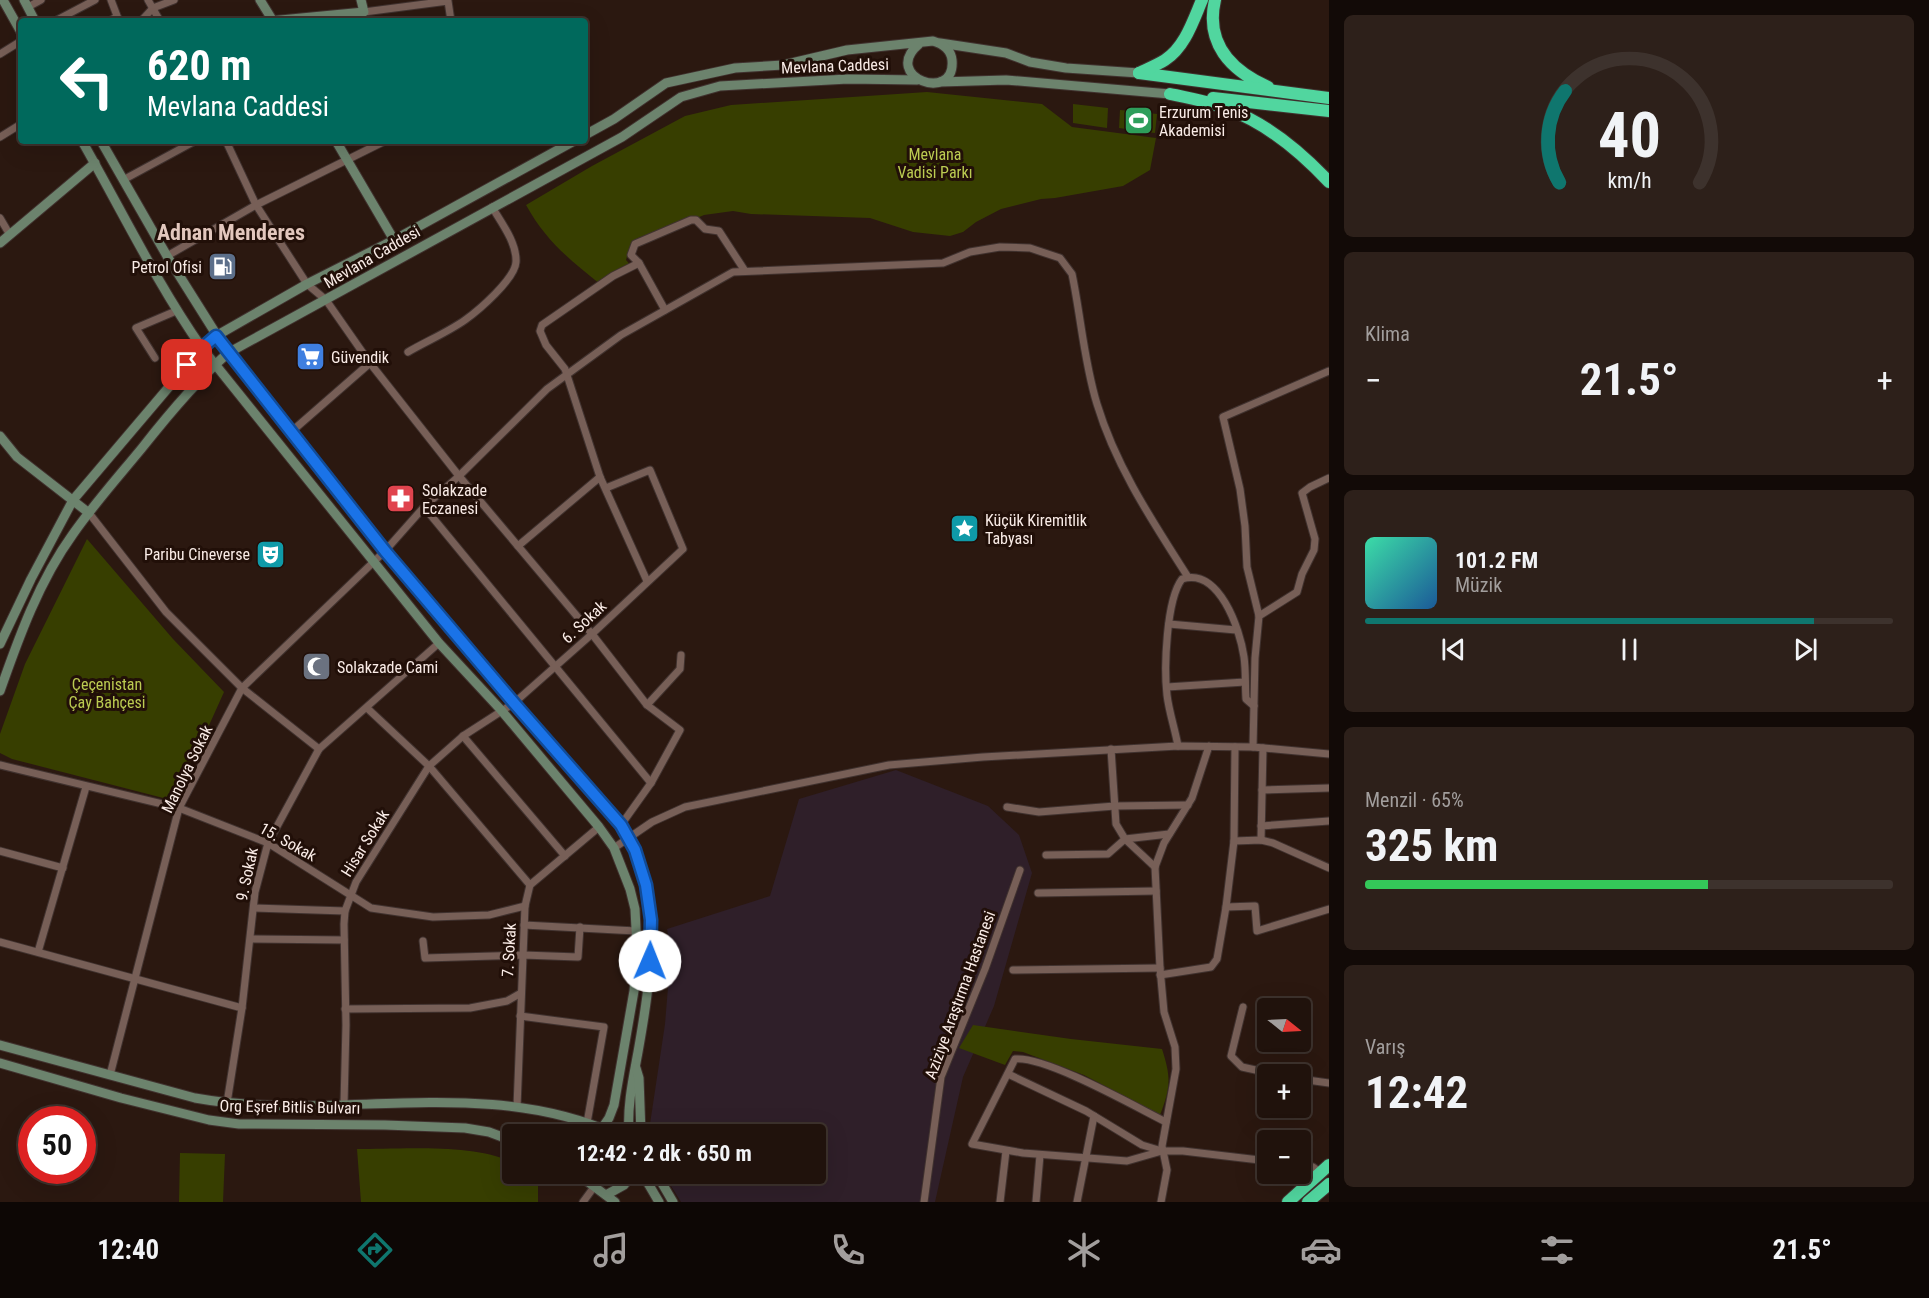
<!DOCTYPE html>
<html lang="tr">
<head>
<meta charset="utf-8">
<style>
  body { margin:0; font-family:"Roboto Condensed",sans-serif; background:#2d201a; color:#f1f3f6; height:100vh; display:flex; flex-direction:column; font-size:22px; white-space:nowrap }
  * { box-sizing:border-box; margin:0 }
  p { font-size:20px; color:#a29e9d }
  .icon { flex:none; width:33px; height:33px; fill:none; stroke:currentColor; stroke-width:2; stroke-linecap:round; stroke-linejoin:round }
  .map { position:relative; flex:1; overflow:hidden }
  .panel { display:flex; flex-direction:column; gap:15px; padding:15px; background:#120a07; width:600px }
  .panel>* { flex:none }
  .banner { position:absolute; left:18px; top:18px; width:570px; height:126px; border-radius:6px; box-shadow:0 6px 24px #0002,0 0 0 2px #3d322d; background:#00695c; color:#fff; overflow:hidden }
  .needle { width:39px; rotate:108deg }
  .buttons { position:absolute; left:1257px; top:998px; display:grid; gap:12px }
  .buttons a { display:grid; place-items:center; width:54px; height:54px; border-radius:6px; background:#20120c; box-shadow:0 6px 24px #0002,0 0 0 2px #3d322d; font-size:30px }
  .speed { position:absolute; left:18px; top:1106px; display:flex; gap:12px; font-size:30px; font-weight:700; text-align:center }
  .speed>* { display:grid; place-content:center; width:78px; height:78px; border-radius:50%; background:#20120c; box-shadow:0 6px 24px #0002,0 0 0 2px #3d322d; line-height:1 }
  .speed .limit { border:9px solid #d22; background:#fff; color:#111 }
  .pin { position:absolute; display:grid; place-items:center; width:51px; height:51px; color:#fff; margin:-26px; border-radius:12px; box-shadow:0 3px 9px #0006 }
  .me { position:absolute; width:66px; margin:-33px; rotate:1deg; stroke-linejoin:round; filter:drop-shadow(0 0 4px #0008) }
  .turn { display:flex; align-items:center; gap:21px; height:126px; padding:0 30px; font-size:27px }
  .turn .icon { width:78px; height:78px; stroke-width:2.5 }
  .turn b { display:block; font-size:42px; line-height:51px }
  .big { font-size:45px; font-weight:700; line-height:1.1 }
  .panel .card { flex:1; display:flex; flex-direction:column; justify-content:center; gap:9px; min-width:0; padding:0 21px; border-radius:9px; background:#2d201a }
  .panel .dial { align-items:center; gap:0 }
  .dial svg { height:156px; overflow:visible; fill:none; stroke:#3d322d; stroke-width:7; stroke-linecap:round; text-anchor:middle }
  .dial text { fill:#f1f3f6; stroke:none }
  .song { display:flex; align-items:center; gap:18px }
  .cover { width:72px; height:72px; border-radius:9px; background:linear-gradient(135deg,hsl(160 70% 55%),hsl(210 70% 35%)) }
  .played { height:6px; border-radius:3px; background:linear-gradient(90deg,#0f766e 85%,#3d322d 85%) }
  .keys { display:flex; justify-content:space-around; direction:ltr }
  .heat { display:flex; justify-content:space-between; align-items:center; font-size:33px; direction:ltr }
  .charge { height:9px; border-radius:4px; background:linear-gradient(90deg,#34c759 65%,#3d322d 0) }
  .trip { position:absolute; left:502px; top:1124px; width:324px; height:60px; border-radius:6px; background:#20120c; box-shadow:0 6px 24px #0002,0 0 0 2px #3d322d; font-weight:700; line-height:60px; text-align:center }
  .dock { display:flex; height:96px; justify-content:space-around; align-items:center; background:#0d0705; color:#a29e9d }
  .dock .icon { width:42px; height:42px }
  .dock .on { color:#0f766e }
  .dock b { font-size:27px; color:#f1f3f6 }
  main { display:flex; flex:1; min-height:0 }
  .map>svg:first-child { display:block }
</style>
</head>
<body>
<main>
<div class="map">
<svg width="1329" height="1202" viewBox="0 0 1329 1202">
  <rect width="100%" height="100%" fill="#2b1810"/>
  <polygon fill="#2f1f29" points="896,770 988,806 1019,835 1032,873 994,1006 963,1077 935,1202 681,1202 663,1173 816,1173 816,1134 653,1134 650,1124 665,1024 671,951 667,929 770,896 799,799"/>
  <g fill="#373e00">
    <path d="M927 92 1042 104 1072 127 1156 138 1150 170 1123 186 1055 198 1041 199 1001 209 976 222 963 232 950 236 913 232 870 218 751 214 733 211 704 215 630 247 626 260 632 267 600 284C569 259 546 241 526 205L592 166 685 116 731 105Z"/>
    <polygon points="1073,104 1108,108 1107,128 1073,123"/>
    <polygon points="1120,110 1157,114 1155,133 1119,128"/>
    <polygon points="87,539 173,639 224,692 175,801 12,759 0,753 0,734 25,664"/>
    <path d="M973 1025 1071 1039 1162 1049C1171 1077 1171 1087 1160 1115L1084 1075 1023 1052 1013 1051 1005 1065 959 1048Z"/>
    <path d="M357 1149C397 1149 479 1143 513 1163V1173H530L538 1177V1202H361Z"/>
    <polygon points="180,1153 225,1154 223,1202 179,1202"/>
  </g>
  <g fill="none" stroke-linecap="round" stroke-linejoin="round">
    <defs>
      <g id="street">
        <polyline points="111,0 119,21"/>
        <polyline points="148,0 160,21"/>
        <polyline points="28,7 41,0"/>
        <polyline points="364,12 448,1 451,21"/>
        <polyline points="55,21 95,0"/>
        <polyline points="109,21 117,17"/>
        <polyline points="141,21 153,8 174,0"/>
        <polyline points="0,54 21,41"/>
        <polyline points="0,137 21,124"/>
        <polyline points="226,141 256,205 307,284 326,300 370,363 459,476 592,634 647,705 680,730 651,783 621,825"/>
        <polyline points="123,180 195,141"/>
        <polyline points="0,218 10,235"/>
        <polyline points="167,256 256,205 385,141"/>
        <polyline points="639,263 613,276 542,325 540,331 546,345 565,369 600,477 647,581"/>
        <polyline points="665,310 639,263 631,255 635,244 691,220 696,220 705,229 719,231 745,271"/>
        <path d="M408 352C427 341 448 332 465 320 479 310 515 279 516 262 517 243 501 222 492 207"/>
        <polyline points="155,358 136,328 176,311"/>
        <polyline points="291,432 370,363"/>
        <polyline points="424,507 651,783"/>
        <polyline points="89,513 166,612 242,688 319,749"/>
        <polyline points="518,546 600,477"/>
        <polyline points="1259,616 1247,567 1245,526 1240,489 1223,417 1329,371"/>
        <polyline points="1169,624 1236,630"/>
        <polyline points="1167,687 1245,682"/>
        <polyline points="647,705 680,669 681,655"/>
        <polyline points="367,708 429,766 530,885"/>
        <polyline points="463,736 565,856"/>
        <path d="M1178 746C1175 729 1169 712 1167 695 1164 669 1166 600 1182 579 1219 567 1240 629 1244 657 1246 671 1245 685 1246 699L1254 706"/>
        <polyline points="1253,747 1255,658 1259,616 1297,592 1302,574 1314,550 1315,539 1302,493 1310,487 1329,478"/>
        <polyline points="1111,749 1116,824 1125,839 1155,867"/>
        <polyline points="0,765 179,808 268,843 371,908 433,917 489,915 525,906"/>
        <polyline points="1262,790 1329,788"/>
        <polyline points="1007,807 1039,812 1115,806 1188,805"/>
        <polyline points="1261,826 1329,821"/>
        <polyline points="1261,840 1263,748"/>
        <polyline points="1234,841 1261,840 1273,843 1329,868"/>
        <polyline points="614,848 652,822 685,807 889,765 983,757 1178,746 1253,747 1329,754"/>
        <polyline points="0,851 63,868"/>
        <polyline points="1046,855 1108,854 1125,839 1169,834"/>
        <polyline points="1038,893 1156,891"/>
        <polyline points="1226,907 1255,906 1257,931 1329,909"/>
        <polyline points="254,908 345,911"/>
        <polyline points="524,925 636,931"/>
        <polyline points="251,939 344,940"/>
        <polyline points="423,941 425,958 523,955 578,957 580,927"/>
        <polyline points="0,942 242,1008"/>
        <polyline points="38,952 86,787"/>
        <polyline points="1013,970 1160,968"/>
        <polyline points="1160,975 1211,967 1217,959 1226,907 1234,841 1235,747"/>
        <polyline points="1243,1007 1231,1056 1242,1067 1274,1074"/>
        <polyline points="345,1009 470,1008 507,1001 521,993"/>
        <polyline points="520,1016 604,1027 587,1123"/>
        <polyline points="1008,1074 1086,1111 1142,1145 1162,1151 1183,1151 1268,1161"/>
        <path d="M110 1075 179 808 242 688 385 551 424 507 459 476 547 389 621 335 733 272 943 263 970 252 1000 247 1030 248 1060 258 1072 274C1081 317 1084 362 1097 404 1116 467 1153 522 1188 577"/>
        <polyline points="1300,1079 1329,1083"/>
        <polyline points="227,1103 242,1008 255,892 268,843 319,749 439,643"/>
        <polyline points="344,1104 346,1025 344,924 345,911 356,882 429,766 463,736 514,703 592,634 683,549 650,470 606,488"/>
        <polyline points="517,1107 525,906 530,885 599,827"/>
        <path d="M1162 1151 1127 1161 1023 1153 972 1144 1015 1059C1046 1056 1134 1106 1166 1122"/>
        <polyline points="1300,1165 1313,1167 1320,1172"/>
        <polyline points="583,1202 594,1187"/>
        <polyline points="924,1202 941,1077 985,969 1020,870"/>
        <polyline points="1000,1202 1006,1151"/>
        <polyline points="1036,1202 1040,1155"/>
        <polyline points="1077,1202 1094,1116"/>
        <polyline points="1161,1202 1167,1170 1162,1146 1176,1069 1175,1047 1164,1012 1160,968 1155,867 1164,843 1192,798 1209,746"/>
      </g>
      <g id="secondary">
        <polyline points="3,0 21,32"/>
        <polyline points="24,0 35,21"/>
        <polyline points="260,0 273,21"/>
        <polyline points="270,21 364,12 361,0"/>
        <polyline points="940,43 1006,53 1030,62 1066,68 1139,73"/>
        <polyline points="940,82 1006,80 1170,94"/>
        <path d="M585 135 614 119 666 83 735 68 783 65 847 50 933 41C943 44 951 50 952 60 956 104 880 77 919 44"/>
        <path d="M82 141C122 211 156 282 202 348L439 643 501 710 599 827 614 848 630 889 635 909 637 948 634 991 614 1105 609 1118 598 1134"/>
        <path d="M101 141 167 256 228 353 385 551 514 703 621 825C665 891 651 979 638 1052 633 1079 627 1106 629 1134"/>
        <polyline points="336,141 394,240"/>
        <polyline points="0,243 95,163"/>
        <polyline points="0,436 17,457 89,513"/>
        <polyline points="0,644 31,579 73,500 202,348 216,336 307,284 394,240 574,141"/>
        <path d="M0 691C19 637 39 581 73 534 94 504 119 476 142 448 168 415 196 381 228 353L622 137 681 97 720 86 848 79 917 80"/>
        <path d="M0 1045 195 1098C334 1123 481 1074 615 1134"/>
        <polyline points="0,1063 121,1098 209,1120 239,1124 385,1125 465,1128 489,1132 513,1141"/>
        <polyline points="636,1068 639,1078 641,1134"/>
        <polyline points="581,1173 580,1176 615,1202"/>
        <polyline points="642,1173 659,1202"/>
        <polyline points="656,1173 673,1202"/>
        <polyline points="606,1195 624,1185 633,1173"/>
      </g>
      <g id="highway">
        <path d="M1215 0C1205 43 1230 70 1268 87"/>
        <polyline points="1139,73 1329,98"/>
        <path d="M1139 73C1147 69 1157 65 1165 60 1185 47 1193 21 1202 0"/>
        <path d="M1170 94C1189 98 1210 102 1228 109 1268 124 1300 151 1329 182"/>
        <polyline points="1213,98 1329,111"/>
        <polyline points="1288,1202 1329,1165"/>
        <polyline points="1308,1202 1329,1184"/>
      </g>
    </defs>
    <use href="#street" stroke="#40322f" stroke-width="9"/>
    <use href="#secondary" stroke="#40322f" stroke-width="11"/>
    <use href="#highway" stroke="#40322f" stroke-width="14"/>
    <use href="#street" stroke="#775f57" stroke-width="7"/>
    <use href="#secondary" stroke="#6c836d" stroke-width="9"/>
    <use href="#highway" stroke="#51d69f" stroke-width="12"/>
  </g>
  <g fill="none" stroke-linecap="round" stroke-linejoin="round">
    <defs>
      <polyline id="route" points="187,365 202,348 216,336 385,551 514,703 621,825 635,850 646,885 651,920 650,961"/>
    </defs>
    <use href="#route" stroke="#114b97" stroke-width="15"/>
    <use href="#route" stroke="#1a73e8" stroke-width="10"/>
  </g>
  <defs>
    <symbol id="stadium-square" viewBox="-11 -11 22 22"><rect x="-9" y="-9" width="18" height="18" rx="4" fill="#2e9e5b" stroke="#210f08"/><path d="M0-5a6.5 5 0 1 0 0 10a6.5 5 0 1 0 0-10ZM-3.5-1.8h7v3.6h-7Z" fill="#fff"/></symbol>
    <symbol id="fuel-square" viewBox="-11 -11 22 22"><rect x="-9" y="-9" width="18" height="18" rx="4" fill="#5c6f8a" stroke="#210f08"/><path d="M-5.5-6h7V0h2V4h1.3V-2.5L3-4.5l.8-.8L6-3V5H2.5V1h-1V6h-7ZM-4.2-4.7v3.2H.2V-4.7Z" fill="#fff"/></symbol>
    <symbol id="supermarket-square" viewBox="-11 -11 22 22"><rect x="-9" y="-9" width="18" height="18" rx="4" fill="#3f7fe0" stroke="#210f08"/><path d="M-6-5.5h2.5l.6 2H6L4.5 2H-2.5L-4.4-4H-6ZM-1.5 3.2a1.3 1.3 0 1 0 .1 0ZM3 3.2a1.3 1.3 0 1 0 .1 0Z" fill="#fff"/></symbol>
    <symbol id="pharmacy-square" viewBox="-11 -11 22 22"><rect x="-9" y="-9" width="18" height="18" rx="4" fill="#e0444e" stroke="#210f08"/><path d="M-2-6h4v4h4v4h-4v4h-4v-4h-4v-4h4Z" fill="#fff"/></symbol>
    <symbol id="sight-square" viewBox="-11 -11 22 22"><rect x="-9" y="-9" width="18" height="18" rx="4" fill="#0f9aa8" stroke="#210f08"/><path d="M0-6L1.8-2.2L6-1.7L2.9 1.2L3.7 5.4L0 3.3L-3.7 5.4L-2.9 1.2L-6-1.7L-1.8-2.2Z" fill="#fff"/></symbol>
    <symbol id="theatre-square" viewBox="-11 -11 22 22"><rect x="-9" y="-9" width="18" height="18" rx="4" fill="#0f9aa8" stroke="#210f08"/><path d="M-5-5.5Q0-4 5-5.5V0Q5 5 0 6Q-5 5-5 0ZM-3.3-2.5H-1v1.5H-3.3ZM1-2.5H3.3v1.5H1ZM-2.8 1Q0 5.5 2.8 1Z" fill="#fff"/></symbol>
    <symbol id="mosque-square" viewBox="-11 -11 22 22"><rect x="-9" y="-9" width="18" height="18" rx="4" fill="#6b7280" stroke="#210f08"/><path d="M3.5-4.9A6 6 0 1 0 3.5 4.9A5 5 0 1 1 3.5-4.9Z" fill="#fff"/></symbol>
  </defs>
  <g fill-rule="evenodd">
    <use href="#stadium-square" x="1122" y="104" width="33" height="33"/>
    <use href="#fuel-square" x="206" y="250" width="33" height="33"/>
    <use href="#supermarket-square" x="294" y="340" width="33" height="33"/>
    <use href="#pharmacy-square" x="384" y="482" width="33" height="33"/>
    <use href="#sight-square" x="948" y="512" width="33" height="33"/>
    <use href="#theatre-square" x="254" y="538" width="33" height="33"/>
    <use href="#mosque-square" x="300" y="650" width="33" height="33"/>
  </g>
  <g text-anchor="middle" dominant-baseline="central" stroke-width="6" stroke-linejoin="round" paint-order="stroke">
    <g font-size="16" fill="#faece7" stroke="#210f08">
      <text transform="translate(835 66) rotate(-2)">Mevlana Caddesi</text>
      <text transform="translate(372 257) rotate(-30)">Mevlana Caddesi</text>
      <text transform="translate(584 622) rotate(-43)">6. Sokak</text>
      <text transform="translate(187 769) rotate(-64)">Manolya Sokak</text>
      <text transform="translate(288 842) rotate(29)">15. Sokak</text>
      <text transform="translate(365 843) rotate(-58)">Hisar Sokak</text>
      <text transform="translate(247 874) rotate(-78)">9. Sokak</text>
      <text transform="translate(509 950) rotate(-87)">7. Sokak</text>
      <text transform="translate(960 995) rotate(-70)">Aziziye Araştırma Hastanesi</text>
      <text transform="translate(290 1107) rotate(1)">Org Eşref Bitlis Bulvarı</text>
    </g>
    <g font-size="16" fill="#faece7" stroke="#210f08" text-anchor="start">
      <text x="1159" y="112">Erzurum Tenis<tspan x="1159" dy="18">Akademisi</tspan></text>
      <text x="202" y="267" text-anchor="end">Petrol Ofisi</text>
      <text x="331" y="357">Güvendik</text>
      <text x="422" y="490">Solakzade<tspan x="422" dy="18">Eczanesi</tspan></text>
      <text x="985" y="520">Küçük Kiremitlik<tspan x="985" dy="18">Tabyası</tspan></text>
      <text x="250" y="554" text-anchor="end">Paribu Cineverse</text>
      <text x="337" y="667">Solakzade Cami</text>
    </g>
    <g font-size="16" fill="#bbcb51" stroke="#210f08">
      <text x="935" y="154">Mevlana<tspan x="935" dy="18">Vadisi Parkı</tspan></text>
      <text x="107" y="684">Çeçenistan<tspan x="107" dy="18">Çay Bahçesi</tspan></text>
    </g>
    <g font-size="22" font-weight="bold" fill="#e2c7bd" stroke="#210f08">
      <text x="231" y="232">Adnan Menderes</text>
    </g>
  </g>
</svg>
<div class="buttons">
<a><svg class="needle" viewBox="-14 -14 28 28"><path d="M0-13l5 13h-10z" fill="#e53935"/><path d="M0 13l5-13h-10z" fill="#a29e9d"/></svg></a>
<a>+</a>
<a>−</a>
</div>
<div class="speed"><div class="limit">50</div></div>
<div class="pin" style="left:187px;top:365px;background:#d93025"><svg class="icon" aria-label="arrive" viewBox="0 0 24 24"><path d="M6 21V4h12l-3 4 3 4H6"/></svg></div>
<svg class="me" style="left:650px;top:961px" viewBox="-20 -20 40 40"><circle r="19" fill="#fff"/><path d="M0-13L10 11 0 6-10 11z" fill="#1a73e8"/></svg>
<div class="trip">12:42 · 2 dk · 650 m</div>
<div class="banner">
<div class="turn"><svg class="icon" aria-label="left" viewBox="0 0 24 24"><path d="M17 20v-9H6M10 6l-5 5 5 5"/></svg><div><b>620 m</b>Mevlana Caddesi</div></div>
</div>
</div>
<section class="panel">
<div class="card dial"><svg viewBox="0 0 100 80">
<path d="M14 69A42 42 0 1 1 86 69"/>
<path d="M14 69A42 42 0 0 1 17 22" stroke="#0f766e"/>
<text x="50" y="56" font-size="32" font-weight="700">40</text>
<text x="50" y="72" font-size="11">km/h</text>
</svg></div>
<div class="card"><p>Klima</p>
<div class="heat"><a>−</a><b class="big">21.5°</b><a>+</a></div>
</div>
<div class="card">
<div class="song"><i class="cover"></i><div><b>101.2 FM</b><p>Müzik</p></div></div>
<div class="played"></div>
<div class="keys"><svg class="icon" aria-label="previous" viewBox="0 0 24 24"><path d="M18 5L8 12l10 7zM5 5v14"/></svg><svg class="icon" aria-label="pause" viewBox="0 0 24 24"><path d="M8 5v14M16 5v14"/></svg><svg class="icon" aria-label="next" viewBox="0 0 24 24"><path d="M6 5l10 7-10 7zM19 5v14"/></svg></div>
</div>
<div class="card"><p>Menzil · 65%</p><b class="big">325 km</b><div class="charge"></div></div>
<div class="card"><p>Varış</p><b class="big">12:42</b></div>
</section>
</main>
<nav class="dock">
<b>12:40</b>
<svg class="icon on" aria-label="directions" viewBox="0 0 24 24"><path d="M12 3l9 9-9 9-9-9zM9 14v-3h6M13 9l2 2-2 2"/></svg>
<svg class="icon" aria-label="music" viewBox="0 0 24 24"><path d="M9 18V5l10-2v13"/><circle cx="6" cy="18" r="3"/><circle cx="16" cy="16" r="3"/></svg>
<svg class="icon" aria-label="phone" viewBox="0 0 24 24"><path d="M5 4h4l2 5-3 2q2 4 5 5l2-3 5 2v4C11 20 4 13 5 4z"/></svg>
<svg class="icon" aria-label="climate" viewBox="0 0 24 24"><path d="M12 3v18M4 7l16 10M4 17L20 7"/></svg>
<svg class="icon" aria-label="car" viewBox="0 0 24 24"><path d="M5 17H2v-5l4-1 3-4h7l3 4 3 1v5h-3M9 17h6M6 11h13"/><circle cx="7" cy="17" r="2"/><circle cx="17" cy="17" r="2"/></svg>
<svg class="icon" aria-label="filters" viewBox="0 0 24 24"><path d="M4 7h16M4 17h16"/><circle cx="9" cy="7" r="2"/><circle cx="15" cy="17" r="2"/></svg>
<b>21.5°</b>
</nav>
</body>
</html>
